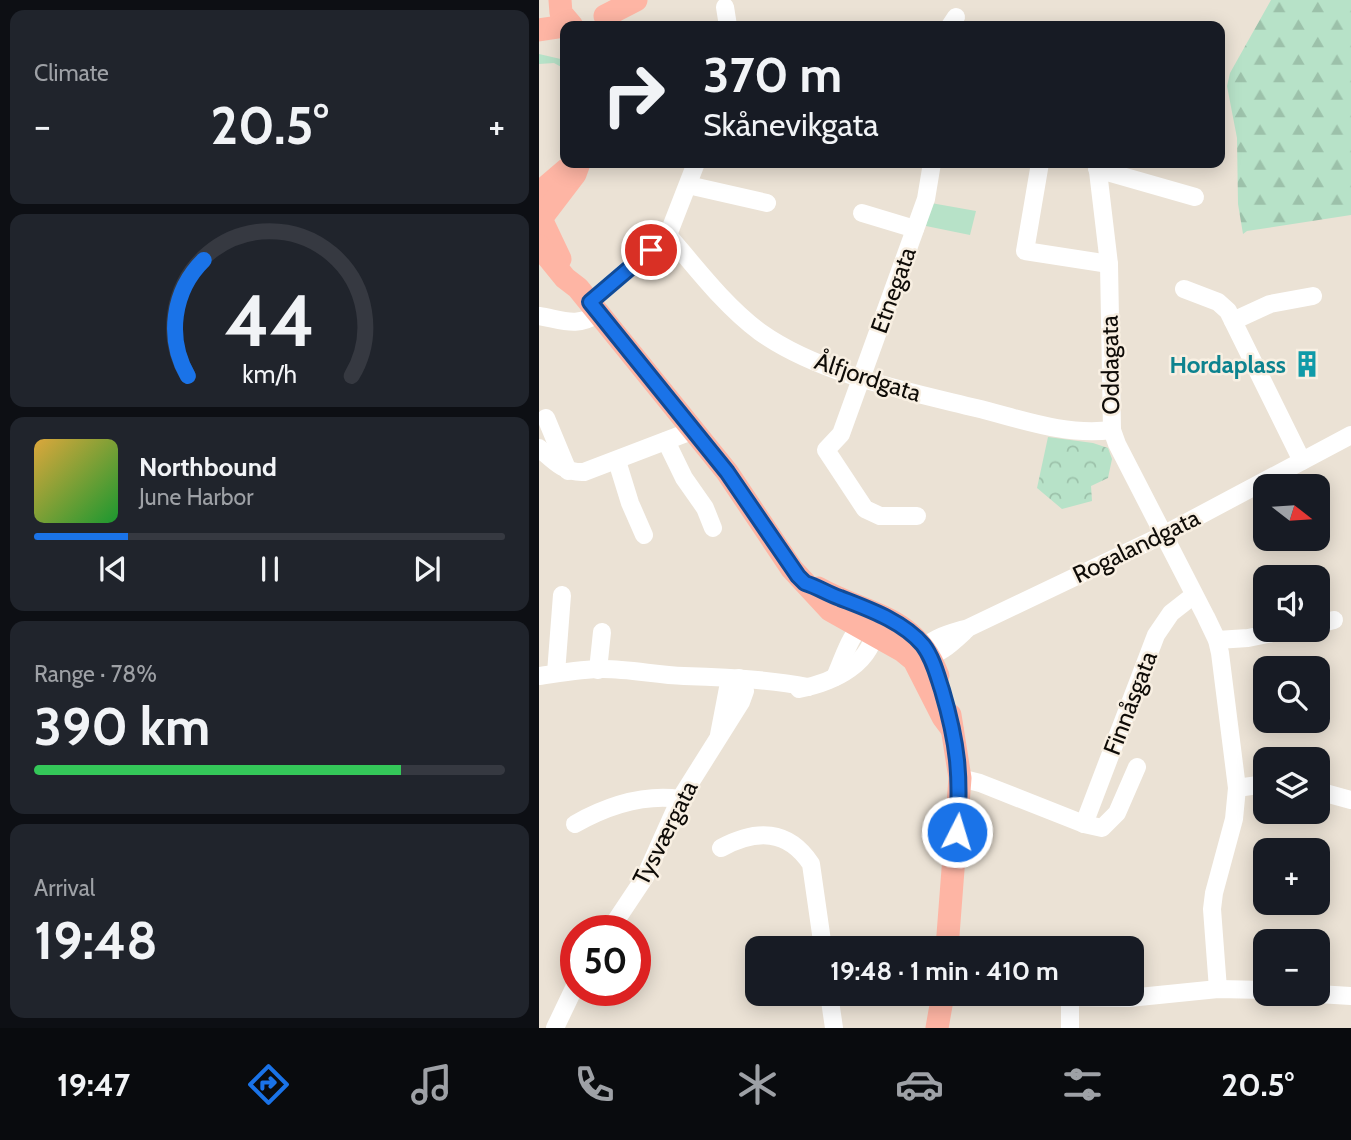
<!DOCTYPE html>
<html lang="en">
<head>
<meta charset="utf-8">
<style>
  body { margin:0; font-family:Cabin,sans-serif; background:#20242c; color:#f1f3f6; height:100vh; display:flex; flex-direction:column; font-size:26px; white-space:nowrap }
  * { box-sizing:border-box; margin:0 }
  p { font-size:23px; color:#9ea1a6 }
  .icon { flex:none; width:38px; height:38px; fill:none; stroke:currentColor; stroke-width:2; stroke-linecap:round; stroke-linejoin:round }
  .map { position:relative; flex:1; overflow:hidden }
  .panel { display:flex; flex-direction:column; gap:10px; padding:10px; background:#0d0f14; width:539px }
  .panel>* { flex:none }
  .banner { position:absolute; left:21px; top:21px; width:665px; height:147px; border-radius:14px; box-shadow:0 4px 18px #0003; background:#171b24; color:#f1f3f6; overflow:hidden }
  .needle { width:46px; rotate:107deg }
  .fabs { position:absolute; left:714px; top:474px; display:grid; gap:14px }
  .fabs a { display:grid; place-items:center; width:77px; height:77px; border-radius:14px; background:#171b24; box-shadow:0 4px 18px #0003; font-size:35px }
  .speed { position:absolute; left:21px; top:915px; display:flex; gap:14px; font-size:35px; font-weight:700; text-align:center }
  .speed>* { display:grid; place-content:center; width:91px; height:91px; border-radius:50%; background:#171b24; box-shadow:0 4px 18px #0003; line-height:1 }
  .speed .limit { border:10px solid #d22; background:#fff; color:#111 }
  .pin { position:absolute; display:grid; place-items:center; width:60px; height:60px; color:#fff; margin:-30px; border:4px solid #fff; border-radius:50%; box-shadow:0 2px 7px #0007 }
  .me { position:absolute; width:77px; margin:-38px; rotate:5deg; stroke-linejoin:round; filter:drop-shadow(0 0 5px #0008) }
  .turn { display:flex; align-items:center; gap:24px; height:147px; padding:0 28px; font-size:32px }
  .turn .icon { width:91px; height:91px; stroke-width:2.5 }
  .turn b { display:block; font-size:49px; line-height:60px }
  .big { font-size:52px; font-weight:700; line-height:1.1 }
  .panel .card { flex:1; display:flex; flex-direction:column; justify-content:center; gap:10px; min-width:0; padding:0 24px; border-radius:14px; background:#20242c }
  .panel .dial { align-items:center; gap:0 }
  .dial svg { height:182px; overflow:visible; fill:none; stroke:#363941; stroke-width:7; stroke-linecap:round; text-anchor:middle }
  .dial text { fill:#f1f3f6; stroke:none }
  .song { display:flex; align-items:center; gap:21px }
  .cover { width:84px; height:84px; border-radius:10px; background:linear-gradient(135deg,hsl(40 70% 55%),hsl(130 70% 35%)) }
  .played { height:7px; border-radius:4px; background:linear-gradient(90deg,#1a73e8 20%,#363941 20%) }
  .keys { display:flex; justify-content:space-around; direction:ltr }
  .heat { display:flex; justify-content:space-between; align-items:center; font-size:38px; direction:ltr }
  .charge { height:10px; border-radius:5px; background:linear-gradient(90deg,#34c759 78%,#363941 0) }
  .trip { position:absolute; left:206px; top:936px; width:399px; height:70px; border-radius:14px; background:#171b24; box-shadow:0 4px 18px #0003; font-weight:700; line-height:70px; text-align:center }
  .tabs { display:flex; height:112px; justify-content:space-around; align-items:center; background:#090b0e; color:#9ea1a6 }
  .tabs .icon { width:49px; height:49px }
  .tabs .selected { color:#1a73e8 }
  .tabs b { font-size:32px; color:#f1f3f6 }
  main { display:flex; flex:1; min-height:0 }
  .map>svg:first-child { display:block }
</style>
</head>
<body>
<main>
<section class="panel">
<div class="card"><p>Climate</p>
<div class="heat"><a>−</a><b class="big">20.5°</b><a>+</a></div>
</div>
<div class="card dial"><svg viewBox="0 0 100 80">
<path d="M14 69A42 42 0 1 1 86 69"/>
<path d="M14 69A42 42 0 0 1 21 18" stroke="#1a73e8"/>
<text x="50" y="56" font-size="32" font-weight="700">44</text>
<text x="50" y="72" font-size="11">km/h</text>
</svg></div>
<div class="card">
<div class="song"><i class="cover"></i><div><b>Northbound</b><p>June Harbor</p></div></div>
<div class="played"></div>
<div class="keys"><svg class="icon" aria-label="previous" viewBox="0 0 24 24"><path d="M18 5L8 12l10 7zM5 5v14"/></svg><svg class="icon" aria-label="pause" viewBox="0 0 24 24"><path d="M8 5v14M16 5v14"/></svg><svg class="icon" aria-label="next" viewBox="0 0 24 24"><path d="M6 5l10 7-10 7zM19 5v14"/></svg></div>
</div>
<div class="card"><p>Range · 78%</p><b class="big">390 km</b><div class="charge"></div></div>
<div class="card"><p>Arrival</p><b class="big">19:48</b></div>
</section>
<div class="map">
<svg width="812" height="1028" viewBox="0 0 812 1028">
  <defs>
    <pattern id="forest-firs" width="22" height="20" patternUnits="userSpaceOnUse" patternTransform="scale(1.75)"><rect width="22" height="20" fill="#b7e2c8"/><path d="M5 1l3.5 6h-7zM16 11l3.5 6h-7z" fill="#9cc1aa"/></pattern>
    <pattern id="park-crowns" width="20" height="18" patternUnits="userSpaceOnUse" patternTransform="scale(1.75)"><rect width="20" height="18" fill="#b7e2c8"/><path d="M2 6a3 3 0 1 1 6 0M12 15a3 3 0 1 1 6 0" fill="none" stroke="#9cc1aa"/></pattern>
  </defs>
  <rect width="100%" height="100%" fill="#ebe2d5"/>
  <g fill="#b7e2c8">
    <polygon points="0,54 26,60 26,69 15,63 0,64"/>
    <polygon points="392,203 437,211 431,235 387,226"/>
  </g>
  <polygon fill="url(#forest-firs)" points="732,0 812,0 812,215 708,231 704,234 699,204 698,138 688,86 691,73"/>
  <polygon fill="url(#park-crowns)" points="509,437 554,443 569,448 573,459 569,478 552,486 553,501 523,509 498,488"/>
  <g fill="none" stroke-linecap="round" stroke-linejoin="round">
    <g stroke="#fff" stroke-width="18">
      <polyline points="186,7 189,26"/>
      <polyline points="411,26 417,17"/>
      <polyline points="501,163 486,251 570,264"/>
      <polyline points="558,163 570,264 573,430 578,444 667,617 678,640 681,653 698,788 695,819 675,893 673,909 679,989"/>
      <polyline points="558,169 656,197"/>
      <polyline points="149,185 228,203"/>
      <polyline points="323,213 376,229"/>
      <path d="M129 235C158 269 186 306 221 332 280 374 367 391 437 408 482 419 525 436 573 430"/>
      <polyline points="645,289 679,302 689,311 763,461"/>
      <polyline points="51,302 129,235 157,163"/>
      <path d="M0 316C24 320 38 328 60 313"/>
      <polyline points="694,321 731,304 774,296"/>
      <polyline points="7,418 29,471"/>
      <polyline points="127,441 145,478 166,508 174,528"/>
      <path d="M0 448C15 461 25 473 45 472L155 430"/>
      <polyline points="78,461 91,503 105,535"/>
      <polyline points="378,516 341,516 326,509 287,450 302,434 387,199 393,163"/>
      <polyline points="779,624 795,620"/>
      <polyline points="678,640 709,638 748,630"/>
      <path d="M377 656C390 638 409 634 429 628L624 535 812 435"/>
      <path d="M380 659C400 656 413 643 427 630"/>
      <polyline points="59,670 63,632"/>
      <polyline points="17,673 23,595"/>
      <path d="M0 676C21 673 43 669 64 669 91 669 118 675 145 676 187 677 228 679 269 687"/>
      <path d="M296 677C306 655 310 635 329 619"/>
      <path d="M260 689C295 682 335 664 337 623"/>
      <polyline points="421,778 441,783 545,824 563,828 578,813 598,767"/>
      <polyline points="698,788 726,784"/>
      <polyline points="779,791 812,800"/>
      <path d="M36 824C68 806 104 794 141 799"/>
      <polyline points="545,824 617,635 632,613 655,595"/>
      <path d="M182 848C217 829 249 829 272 864L284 948"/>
      <polyline points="70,931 106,877 141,799 202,702 206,691 200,678 189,688 180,735"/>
      <polyline points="290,994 295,1028"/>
      <polyline points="779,994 812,996"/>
      <polyline points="496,995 531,997 590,998 679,989 726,990"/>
      <polyline points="16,1028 37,984"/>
      <polyline points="531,1028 531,997"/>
    </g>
    <g stroke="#feb5a4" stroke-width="23">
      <polyline points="21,0 22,13 33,26"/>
      <polyline points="66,16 97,0"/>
      <polyline points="0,30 26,26"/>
      <polyline points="0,193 28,169"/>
      <polyline points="4,216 36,174 40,163"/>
      <polyline points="3,221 21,259"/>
      <polyline points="0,246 26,278 39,288 188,472 253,569 291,610 364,651 375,660 404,717 413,729"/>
      <path d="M279 588C329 616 376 614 399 676"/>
      <polyline points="408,948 421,778 411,715"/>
      <polyline points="398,1028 404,994"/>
    </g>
  </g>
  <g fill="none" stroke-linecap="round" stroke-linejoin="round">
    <defs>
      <path id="route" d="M112 250 51 302 188 472 259 576 266 583C279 587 289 594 301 598 329 609 364 621 384 645 394 658 398 675 403 690 419 744 422 776 418 832"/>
    </defs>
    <use href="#route" stroke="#114b97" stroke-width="18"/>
    <use href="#route" stroke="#1a73e8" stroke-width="12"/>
  </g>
  <defs>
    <symbol id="building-bare" viewBox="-9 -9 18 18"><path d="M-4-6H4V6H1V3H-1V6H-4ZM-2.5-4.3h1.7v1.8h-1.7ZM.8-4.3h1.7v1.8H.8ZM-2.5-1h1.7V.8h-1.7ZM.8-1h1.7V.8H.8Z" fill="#0f9aa8" stroke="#f8efe2" stroke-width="2.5" paint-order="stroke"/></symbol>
  </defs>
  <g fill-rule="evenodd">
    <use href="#building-bare" x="749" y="345" width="38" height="38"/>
  </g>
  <g text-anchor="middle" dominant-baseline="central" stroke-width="5" stroke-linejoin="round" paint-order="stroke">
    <g font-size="24" fill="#0e0b07" stroke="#f8efe2">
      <text transform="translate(354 290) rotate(-70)">Etnegata</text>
      <text transform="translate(571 365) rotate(-91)">Oddagata</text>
      <text transform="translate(329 377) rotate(18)">Ålfjordgata</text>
      <text transform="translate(597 546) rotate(-26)">Rogalandgata</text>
      <text transform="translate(591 703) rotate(-69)">Finnåsgata</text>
      <text transform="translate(126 833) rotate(-63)">Tysværgata</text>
    </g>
    <g font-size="24" font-weight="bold" fill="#0d838f" stroke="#f8efe2" text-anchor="end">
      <text x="747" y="364">Hordaplass</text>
    </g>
  </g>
</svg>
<div class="fabs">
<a><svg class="needle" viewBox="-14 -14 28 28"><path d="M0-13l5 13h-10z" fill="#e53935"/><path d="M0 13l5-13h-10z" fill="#9ea1a6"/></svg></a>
<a><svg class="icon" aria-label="sound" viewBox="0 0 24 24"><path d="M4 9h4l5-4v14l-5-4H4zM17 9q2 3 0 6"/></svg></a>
<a><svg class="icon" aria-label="search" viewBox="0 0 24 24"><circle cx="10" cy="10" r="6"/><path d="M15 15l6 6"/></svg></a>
<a><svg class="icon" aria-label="layers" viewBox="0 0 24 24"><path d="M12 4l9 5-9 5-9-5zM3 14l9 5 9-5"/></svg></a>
<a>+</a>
<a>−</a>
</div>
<div class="speed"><div class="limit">50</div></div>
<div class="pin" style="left:112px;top:250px;background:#d93025"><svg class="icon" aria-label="arrive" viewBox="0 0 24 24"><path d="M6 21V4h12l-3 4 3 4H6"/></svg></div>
<svg class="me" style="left:418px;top:832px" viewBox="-20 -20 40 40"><circle r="17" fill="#1a73e8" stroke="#fff" stroke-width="3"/><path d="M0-11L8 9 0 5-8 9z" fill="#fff"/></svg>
<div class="trip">19:48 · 1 min · 410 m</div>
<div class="banner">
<div class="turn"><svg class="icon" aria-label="right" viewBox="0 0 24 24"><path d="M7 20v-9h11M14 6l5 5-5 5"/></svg><div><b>370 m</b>Skånevikgata</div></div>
</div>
</div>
</main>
<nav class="tabs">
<b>19:47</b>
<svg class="icon selected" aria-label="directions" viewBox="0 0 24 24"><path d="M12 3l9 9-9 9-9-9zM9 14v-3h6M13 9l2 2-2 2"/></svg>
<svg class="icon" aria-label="music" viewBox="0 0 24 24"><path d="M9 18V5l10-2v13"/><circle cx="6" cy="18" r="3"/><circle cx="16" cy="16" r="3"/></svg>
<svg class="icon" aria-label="phone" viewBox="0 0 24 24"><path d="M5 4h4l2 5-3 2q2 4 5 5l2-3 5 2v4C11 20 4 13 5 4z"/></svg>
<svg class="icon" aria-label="climate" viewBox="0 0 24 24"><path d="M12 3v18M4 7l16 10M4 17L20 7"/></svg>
<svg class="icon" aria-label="car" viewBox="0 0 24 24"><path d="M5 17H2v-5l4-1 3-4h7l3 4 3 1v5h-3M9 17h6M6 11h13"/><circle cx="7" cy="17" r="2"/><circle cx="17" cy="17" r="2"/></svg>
<svg class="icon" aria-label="filters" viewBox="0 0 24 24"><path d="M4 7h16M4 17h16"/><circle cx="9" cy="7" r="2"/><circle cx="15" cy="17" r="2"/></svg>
<b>20.5°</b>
</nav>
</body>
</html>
